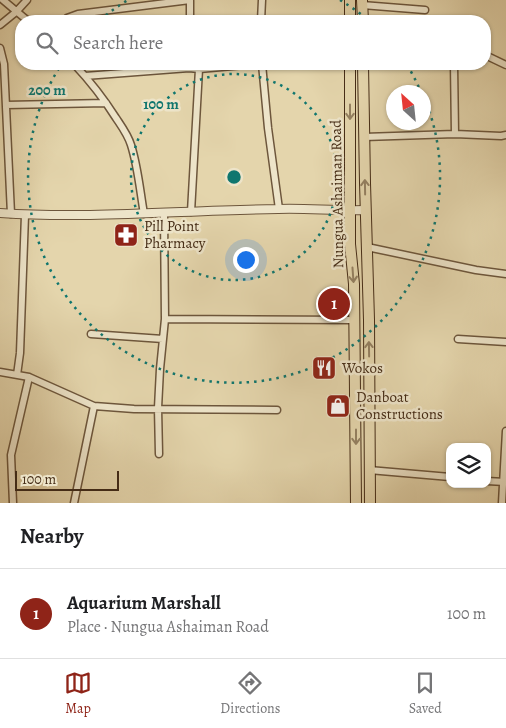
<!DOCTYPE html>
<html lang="en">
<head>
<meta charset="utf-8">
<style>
	body { margin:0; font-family:Alegreya,serif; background:#f6f6f6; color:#202124 }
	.controls { position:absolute; right:15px; bottom:15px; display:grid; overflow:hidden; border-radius:10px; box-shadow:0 1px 4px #0004 }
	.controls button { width:45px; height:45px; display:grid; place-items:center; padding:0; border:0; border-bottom:1px solid #e0e0e0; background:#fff; color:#202124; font:25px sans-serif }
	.compass { position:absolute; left:386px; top:85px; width:45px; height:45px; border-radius:50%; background:#fff; box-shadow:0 1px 4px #0004; rotate:333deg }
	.scale { position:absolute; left:15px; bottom:12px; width:104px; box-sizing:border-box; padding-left:5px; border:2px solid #452c16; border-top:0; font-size:14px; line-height:18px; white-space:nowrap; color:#452c16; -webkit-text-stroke:4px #ede4c9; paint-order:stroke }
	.you { position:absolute; left:245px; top:259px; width:18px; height:18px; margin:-12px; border:4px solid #fff; border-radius:50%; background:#1a73e8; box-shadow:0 0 0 8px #1a73e833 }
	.badge { display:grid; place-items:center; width:32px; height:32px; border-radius:50%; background:#8f2418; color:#fff; font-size:16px; font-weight:700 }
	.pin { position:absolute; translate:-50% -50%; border:2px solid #fff; box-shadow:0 1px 5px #0006 }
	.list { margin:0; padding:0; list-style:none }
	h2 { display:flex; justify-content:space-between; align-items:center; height:65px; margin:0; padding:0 20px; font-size:21px }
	h2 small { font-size:16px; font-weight:400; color:#757577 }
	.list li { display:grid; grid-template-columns:32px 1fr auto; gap:15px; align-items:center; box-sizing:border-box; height:90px; padding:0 20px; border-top:1px solid #e0e0e0 }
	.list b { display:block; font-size:19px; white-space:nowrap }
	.list p { margin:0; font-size:16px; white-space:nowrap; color:#757577 }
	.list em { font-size:16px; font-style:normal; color:#757577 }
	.icon { flex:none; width:28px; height:28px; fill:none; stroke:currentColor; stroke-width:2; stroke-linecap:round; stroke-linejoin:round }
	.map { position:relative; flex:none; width:506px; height:503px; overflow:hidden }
	.search { position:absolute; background:#fff; box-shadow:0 1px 4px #0004; left:15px; right:15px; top:15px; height:55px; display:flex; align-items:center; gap:12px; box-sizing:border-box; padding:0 18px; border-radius:20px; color:#757577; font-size:19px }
	.sheet { height:155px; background:#fff }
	nav { display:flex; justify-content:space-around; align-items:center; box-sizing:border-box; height:70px; border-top:1px solid #e0e0e0; background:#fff; font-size:14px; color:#757577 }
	nav a { display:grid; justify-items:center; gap:2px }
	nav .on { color:#8f2418 }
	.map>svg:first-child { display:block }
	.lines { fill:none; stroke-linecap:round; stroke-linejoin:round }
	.minor-casing { stroke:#6d563c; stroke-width:9 }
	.tertiary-casing { stroke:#6d563c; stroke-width:10 }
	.primary-casing { stroke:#452c16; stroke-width:12 }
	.minor { stroke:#ede4c9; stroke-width:6 }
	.tertiary { stroke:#ede4c9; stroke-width:8 }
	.primary { stroke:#e4d5ac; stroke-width:10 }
	.oneway { stroke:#948061 }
	.ring { fill:none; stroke:#0f766e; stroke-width:2.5; stroke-dasharray:2.5 5 }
	.labels { text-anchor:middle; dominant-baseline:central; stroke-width:5; stroke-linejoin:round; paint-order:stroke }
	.street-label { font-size:15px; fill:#452c16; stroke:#ede4c9 }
	.poi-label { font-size:15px; fill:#452c16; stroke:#ede4c9; text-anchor:start }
	.centre { fill:#0f766e; stroke:#ede4c9; stroke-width:2.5 }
	.ring-label { font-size:15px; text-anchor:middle; font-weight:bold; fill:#0f766e; stroke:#ede4c9; stroke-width:5; stroke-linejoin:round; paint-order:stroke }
</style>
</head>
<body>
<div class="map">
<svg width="506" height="503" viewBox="0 0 506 503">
	<rect width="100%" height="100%" fill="#e4d5ac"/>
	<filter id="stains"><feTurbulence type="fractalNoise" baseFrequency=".004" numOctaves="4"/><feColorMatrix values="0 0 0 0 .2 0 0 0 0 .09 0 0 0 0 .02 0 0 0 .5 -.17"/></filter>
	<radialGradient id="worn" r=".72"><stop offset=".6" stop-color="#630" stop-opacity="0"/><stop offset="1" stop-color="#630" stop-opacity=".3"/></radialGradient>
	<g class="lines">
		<defs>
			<path id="minor" d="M3,0L28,21
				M362,5L425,10
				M63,21L67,18L78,14L190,0
				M190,21V0
				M261,21L262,0
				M0,25L16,12L27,0
				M0,48L4,64L11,214
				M485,55L506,65
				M74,64C90,81 104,99 116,118C122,127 128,135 131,145C138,167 140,191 144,214
				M262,64L268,128L279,209
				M454,64L455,134
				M85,76L189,68L199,69L256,64
				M6,105L106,103
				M364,137L455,134L501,136L506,135
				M191,212L199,69
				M367,247L476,270L506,274
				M165,319L354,320
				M91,334L163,339
				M458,339L506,342
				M0,372L29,377L94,406L134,409L277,410
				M17,375L20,353L25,215
				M159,454L158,408L160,369L165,319L164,213
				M369,470L450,477
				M487,481L505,482
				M13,503L11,455L29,377
				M74,503L94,406
				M502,503L506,431"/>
			<path id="tertiary" d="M0,213C92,219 185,210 278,209C307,208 336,211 365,210"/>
			<path id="primary" d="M350,0V21
				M362,0L363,21
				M350,64V244L354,284L356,503
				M363,64L365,183L369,320L370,503"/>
		</defs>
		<use href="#minor" class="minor-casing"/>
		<use href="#tertiary" class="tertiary-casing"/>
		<use href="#primary" class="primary-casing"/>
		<use href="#minor" class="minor"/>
		<use href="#tertiary" class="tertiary"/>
		<use href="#primary" class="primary"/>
	</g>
	<defs><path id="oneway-shaft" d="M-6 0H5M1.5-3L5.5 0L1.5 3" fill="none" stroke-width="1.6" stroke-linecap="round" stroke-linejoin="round" transform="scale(1.25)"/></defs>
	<g class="oneway">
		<use href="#oneway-shaft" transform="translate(350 112) rotate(90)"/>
		<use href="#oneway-shaft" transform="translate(365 187) rotate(-91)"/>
		<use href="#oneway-shaft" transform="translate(353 275) rotate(86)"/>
		<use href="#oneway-shaft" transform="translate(369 349) rotate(-91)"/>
		<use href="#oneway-shaft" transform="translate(356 437) rotate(90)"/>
	</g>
	<g class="ring">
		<circle cx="234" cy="177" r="103"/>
		<path d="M100 20A206 206 0 0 1 128 0M340 0A206 206 0 0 1 368 20M407 65A206 206 0 0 1 421 92M424 97A206 206 0 1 1 61 65"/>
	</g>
	<defs>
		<symbol id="pharmacy-square" viewBox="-11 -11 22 22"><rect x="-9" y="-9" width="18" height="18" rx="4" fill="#8f2418" stroke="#ede4c9"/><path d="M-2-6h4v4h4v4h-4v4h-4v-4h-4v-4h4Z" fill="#fff"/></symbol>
		<symbol id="restaurant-square" viewBox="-11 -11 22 22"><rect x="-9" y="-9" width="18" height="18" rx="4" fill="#8f2418" stroke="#ede4c9"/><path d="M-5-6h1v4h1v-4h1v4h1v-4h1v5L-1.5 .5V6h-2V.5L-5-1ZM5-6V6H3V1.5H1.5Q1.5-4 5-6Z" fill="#fff"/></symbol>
		<symbol id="shop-square" viewBox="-11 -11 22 22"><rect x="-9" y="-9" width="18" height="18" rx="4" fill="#8f2418" stroke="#ede4c9"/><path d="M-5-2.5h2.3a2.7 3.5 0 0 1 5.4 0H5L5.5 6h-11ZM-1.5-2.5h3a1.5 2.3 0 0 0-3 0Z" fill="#fff"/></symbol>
	</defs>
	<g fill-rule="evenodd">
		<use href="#pharmacy-square" x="112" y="221" width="28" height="28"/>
		<use href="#restaurant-square" x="310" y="354" width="28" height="28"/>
		<use href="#shop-square" x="324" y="392" width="28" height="28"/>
	</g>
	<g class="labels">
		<g class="street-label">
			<text transform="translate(337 194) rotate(-91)">Nungua Ashaiman Road</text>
		</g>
		<g class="poi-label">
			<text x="144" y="226">Pill Point<tspan x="144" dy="17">Pharmacy</tspan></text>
			<text x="342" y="368">Wokos</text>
			<text x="356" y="397">Danboat<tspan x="356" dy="17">Constructions</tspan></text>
		</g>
	</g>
	<circle cx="234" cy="177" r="8" class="centre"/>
	<g class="ring-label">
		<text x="47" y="95">200 m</text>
		<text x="161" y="109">100 m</text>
	</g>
	<rect width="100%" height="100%" filter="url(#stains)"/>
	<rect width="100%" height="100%" fill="url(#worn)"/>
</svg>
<div class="controls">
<button><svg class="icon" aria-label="layers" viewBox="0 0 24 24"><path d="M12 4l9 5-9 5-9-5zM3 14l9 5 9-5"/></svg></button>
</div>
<svg class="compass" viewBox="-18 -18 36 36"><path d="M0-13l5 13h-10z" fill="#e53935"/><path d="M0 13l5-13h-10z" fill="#757577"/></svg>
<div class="scale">100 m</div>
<div class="you"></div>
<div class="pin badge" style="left:334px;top:304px">1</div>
<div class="search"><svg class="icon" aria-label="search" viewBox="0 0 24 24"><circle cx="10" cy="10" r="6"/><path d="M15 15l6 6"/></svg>Search here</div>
</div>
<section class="sheet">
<h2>Nearby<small></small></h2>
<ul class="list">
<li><span class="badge">1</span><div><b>Aquarium Marshall</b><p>Place · Nungua Ashaiman Road</p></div><em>100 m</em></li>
</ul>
</section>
<nav>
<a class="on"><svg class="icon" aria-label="map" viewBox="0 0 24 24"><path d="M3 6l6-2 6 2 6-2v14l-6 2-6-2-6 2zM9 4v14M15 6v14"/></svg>Map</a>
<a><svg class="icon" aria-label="directions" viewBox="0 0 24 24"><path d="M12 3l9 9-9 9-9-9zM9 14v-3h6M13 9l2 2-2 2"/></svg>Directions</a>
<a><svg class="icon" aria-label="saved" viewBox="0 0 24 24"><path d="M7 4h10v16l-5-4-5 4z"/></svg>Saved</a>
</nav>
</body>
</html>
